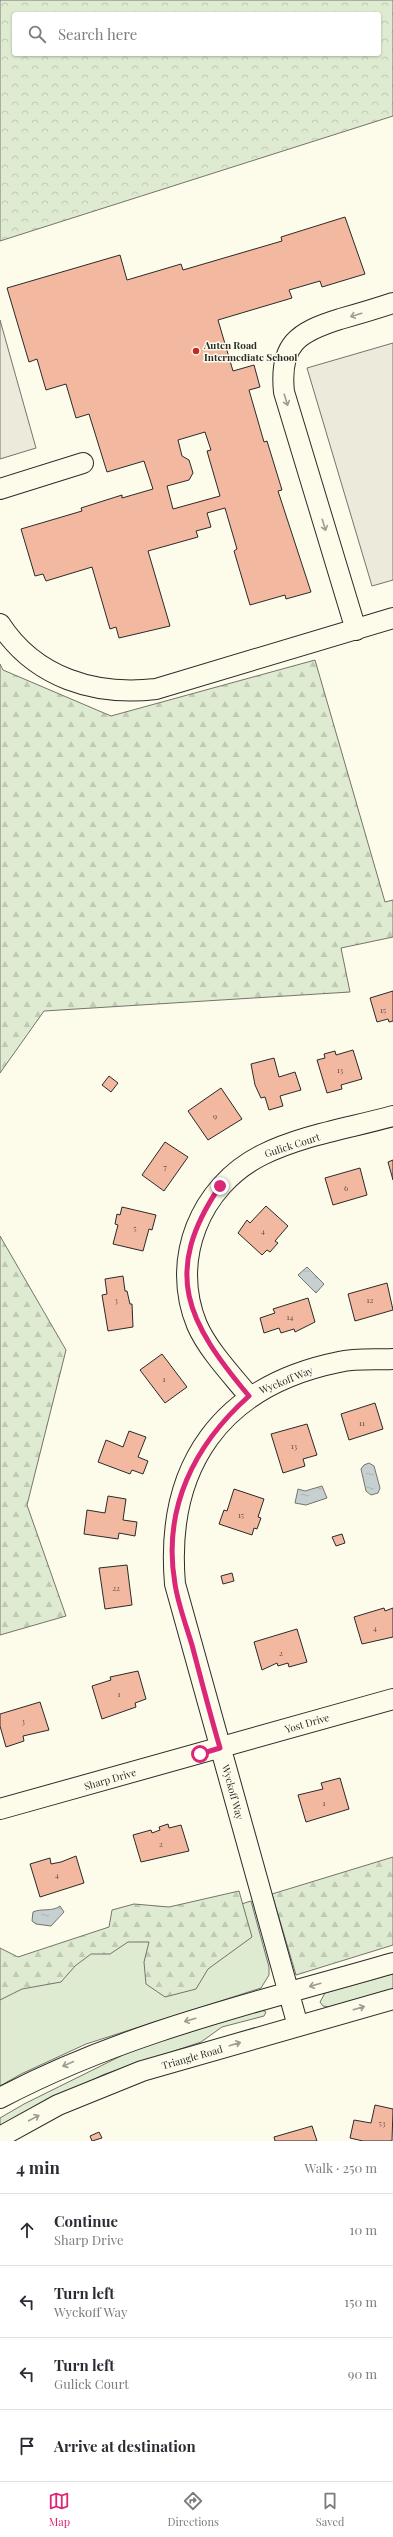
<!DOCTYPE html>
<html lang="en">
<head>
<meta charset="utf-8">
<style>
	body { margin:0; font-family:"Playfair Display",serif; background:#f2f2f3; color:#2b2b33 }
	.stop { position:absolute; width:12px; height:12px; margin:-9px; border:3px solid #db2777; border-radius:50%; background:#fff }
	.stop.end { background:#db2777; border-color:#fff; box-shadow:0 1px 4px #0008 }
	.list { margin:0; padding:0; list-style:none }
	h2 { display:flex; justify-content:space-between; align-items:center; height:52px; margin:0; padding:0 16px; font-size:17px }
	h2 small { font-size:13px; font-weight:400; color:#7c7c81 }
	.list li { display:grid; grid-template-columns:26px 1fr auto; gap:12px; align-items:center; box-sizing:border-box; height:72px; padding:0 16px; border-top:1px solid #e1e1e2 }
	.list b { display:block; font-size:15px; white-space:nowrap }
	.list p { margin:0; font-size:13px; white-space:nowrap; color:#7c7c81 }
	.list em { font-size:13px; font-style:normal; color:#7c7c81 }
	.icon { flex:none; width:22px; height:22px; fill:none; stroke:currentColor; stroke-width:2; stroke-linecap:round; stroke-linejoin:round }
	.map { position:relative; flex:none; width:393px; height:2141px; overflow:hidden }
	.search { position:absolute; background:#fff; box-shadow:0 1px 3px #0004; left:12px; right:12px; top:12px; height:44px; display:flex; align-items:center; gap:10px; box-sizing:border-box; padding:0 14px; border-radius:4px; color:#7c7c81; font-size:15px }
	.sheet { height:340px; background:#fff }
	nav { display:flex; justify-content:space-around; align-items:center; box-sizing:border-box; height:56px; border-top:1px solid #e1e1e2; background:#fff; font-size:11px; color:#7c7c81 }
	nav a { display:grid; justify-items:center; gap:2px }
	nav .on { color:#db2777 }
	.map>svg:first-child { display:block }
	.grass { fill:#deebd1; stroke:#74746e }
	.forest { fill:url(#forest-firs); stroke:#74746e }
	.park { fill:url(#park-crowns); stroke:#74746e; fill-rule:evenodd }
	.parking { fill:#eceadb; stroke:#74746e }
	.water { fill:url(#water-ripples); stroke:#74746e }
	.building { fill:#f2b8a0; stroke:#2b2b2b; fill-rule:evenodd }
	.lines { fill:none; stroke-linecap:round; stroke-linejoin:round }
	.minor-casing { stroke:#2b2b2b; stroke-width:22 }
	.minor { stroke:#fdfbea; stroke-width:20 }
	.oneway { stroke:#9e9d94 }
	.route { stroke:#db2777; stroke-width:5 }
	.poi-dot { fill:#c62828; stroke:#fdfbea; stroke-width:1.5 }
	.labels { text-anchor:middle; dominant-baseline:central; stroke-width:3; stroke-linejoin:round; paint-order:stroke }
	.number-label { font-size:8px; fill:#5d4e48 }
	.poi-label { font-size:10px; font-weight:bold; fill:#2b2b2b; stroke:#fdfbea; text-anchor:start }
	.street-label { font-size:10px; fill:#2b2b2b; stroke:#fdfbea }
</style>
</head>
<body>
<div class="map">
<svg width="393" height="2141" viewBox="0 0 393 2141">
	<defs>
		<pattern id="forest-firs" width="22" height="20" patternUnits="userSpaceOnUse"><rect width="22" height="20" fill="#deebd1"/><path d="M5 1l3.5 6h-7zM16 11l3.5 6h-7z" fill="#bfcab4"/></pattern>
		<pattern id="park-crowns" width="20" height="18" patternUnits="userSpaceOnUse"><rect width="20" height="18" fill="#deebd1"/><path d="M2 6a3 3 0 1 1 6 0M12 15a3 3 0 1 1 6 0" fill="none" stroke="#bfcab4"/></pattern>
		<pattern id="water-ripples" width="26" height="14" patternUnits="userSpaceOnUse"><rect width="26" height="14" fill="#c7d0d0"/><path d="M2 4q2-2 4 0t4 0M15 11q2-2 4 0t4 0" fill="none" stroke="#abb3b3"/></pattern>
	</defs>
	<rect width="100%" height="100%" fill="#fdfbea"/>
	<path class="grass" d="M251,1901L269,1967V1975L261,1988L86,2044L21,2074L0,2086V1999L90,1952Z
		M393,1974V1989L329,2007L323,2006L320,2002L325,1993Z
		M262,2010L266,2012L264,2016L222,2027L201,2042L105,2074L32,2108L0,2127V2118L24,2104L137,2048Z"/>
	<path class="forest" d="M315,660L385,902L393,900V937L341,948L350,992L44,1011L0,1073V664L3,670L111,716Z
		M0,1236L66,1350L27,1505L66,1616L0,1635Z
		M393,1857V1945L296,1975L272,1894Z
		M239,1891L252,1937L208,1969L196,1989L165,1997L146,1984L144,1962L149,1942H128L110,1954H91L75,1966L61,1982L22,1989L0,2000V1948L18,1957L109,1927L112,1910L134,1904L169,1907Z"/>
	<path class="park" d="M0,0H393V116L0,241ZM14,14H379V54H14Z"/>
	<path class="parking" d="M0,320L36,448L0,459Z
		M393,343V580L372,586L307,368Z"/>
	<path class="water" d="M307,1267L324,1284L316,1293L298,1275Z
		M369,1463L374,1466L380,1488L378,1493L371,1495L366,1491L361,1469L364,1465Z
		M322,1486L327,1498L306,1505L295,1503L298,1489L305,1491Z
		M60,1906L64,1912L51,1926L36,1924L32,1921L33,1912C41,1908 53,1912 60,1906Z"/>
	<path class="building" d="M345,217L365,274L322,287L320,281L289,290L292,298L218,320L233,371L254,365L260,387L249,390L264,442L267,441L282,490L278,491L311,592L286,599L285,595L250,605L234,551L237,549L225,508L207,513L211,527L196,531L198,537L148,551L170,626L119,638L116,627L110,629L92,567L46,581L43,574L35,576L21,529L82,511L81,508L122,495V498L153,489L144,461L107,472L89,414L76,418L66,384L46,390L37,359L29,362L7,288L120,255L127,280L181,264L183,270L282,241L281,237ZM205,432L211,450L207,451L220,496L173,509L167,486L189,480L193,473L189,460L182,456L178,440Z
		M393,991V1021L389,1022L388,1019L377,1022L370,998Z
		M353,1050L362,1079L341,1085L342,1089L327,1093L317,1060L325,1058L324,1054L335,1051L336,1055Z
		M274,1058L279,1077L295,1072L301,1090L280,1096L283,1106L269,1110L265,1097L261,1098L255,1085L251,1064Z
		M109,1076L118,1083L111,1092L102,1085Z
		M221,1088L242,1119L208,1140L188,1111Z
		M165,1142L188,1157L164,1191L142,1175Z
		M393,1160V1180L388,1162Z
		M360,1168L367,1195L333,1205L325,1178Z
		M266,1206L288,1226L275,1241L278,1243L270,1252L267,1250L262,1255L238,1233L247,1220L250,1223Z
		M122,1207L156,1215L152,1230L149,1229L143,1251L113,1244L118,1225L115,1224L117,1214L120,1215Z
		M123,1276L125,1291H127L130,1304H132L133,1327L108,1331L102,1295L107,1294L105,1279Z
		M387,1283L393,1310L355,1321L348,1294Z
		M308,1298L315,1322L295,1332L294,1329L281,1333L279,1328L264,1333L260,1318L275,1313L273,1309Z
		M162,1354L187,1387L165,1403L140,1370Z
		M375,1403L383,1429L349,1440L341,1414Z
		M307,1424L317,1455L303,1459L305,1466L283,1473L271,1434Z
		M129,1431L146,1437L138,1457L148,1461L143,1474L132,1470L130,1474L98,1462L106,1440L123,1447Z
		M234,1489L264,1499L258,1517L261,1518L257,1529L254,1528L252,1535L219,1524L224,1510L227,1511Z
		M108,1496L126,1499L123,1520L137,1522L135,1536L119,1533L118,1539L84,1534L87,1510L105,1513Z
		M342,1534L345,1543L336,1546L332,1537Z
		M127,1565L132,1605L105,1609L99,1568Z
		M232,1573L234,1581L223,1584L221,1576Z
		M384,1608L385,1611L393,1608V1637L362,1644L354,1617Z
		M297,1629L307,1662L289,1667L288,1663L278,1666L277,1663L262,1670L254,1642Z
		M138,1671L146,1699L135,1703L136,1707L102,1719L92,1686L111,1680L110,1677Z
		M40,1702L49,1730L23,1736L24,1741L6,1747L0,1726V1714Z
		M340,1778L349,1809L306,1822L298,1795L323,1789L321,1783Z
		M168,1824L169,1828L181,1825L189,1851L141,1862L133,1835L151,1830L152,1833L160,1830L159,1827Z
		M76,1856L84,1883L40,1897L30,1864L50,1858L51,1864L61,1862Z
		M375,2105L393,2109L392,2141H363L350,2138L354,2120L371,2123Z
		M312,2126L317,2141H275L274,2137Z
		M99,2132L102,2138L92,2141L90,2136Z"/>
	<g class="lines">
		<defs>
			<path id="minor" d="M0,489L83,463
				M0,624C35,678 95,696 156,689L393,618
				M356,630L284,392C279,344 298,332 340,319C358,314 375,309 393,303
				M249,1396C231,1374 208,1350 197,1325C170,1260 200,1186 262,1155C302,1135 350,1128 393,1116
				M0,1809L393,1699
				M298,2026L175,1584C165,1466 221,1386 339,1362C356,1358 376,1360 393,1359
				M0,2098C125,2032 258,2002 393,1963
				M0,2137L58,2105L142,2071L393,1999"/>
		</defs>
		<use href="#minor" class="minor-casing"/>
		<use href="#minor" class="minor"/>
	</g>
	<defs><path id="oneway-shaft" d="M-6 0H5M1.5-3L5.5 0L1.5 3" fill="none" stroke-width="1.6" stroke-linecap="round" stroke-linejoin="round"/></defs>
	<g class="oneway">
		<use href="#oneway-shaft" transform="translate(356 315) rotate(163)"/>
		<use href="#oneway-shaft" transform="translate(286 400) rotate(73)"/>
		<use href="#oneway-shaft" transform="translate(324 525) rotate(73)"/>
		<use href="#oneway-shaft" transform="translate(315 1985) rotate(164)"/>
		<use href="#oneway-shaft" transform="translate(359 2008) rotate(-16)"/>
		<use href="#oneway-shaft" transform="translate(190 2020) rotate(164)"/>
		<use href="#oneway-shaft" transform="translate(235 2044) rotate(-16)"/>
		<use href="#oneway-shaft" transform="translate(68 2064) rotate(156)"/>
		<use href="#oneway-shaft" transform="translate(34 2118) rotate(-28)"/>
	</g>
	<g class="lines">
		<path class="route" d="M200,1754L220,1748C210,1714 201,1679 192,1645C186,1625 178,1604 175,1584C162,1509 194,1445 249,1396C187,1322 161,1273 220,1186"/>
	</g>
	<circle class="poi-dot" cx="196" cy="351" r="4"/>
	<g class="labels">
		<g class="number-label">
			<text x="383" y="1009">15</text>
			<text x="340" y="1069">13</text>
			<text x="215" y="1115">9</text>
			<text x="165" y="1166">7</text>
			<text x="346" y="1187">6</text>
			<text x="135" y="1227">5</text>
			<text x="263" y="1230">4</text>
			<text x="116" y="1299">3</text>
			<text x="370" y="1299">12</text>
			<text x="290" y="1316">14</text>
			<text x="164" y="1378">1</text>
			<text x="362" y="1422">11</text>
			<text x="294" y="1445">13</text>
			<text x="241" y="1514">15</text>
			<text x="116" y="1587">22</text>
			<text x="375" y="1627">4</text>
			<text x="281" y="1652">2</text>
			<text x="119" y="1693">1</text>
			<text x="23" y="1720">3</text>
			<text x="324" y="1802">1</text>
			<text x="161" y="1843">2</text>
			<text x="57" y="1874">4</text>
			<text x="382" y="2122">53</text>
		</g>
		<g class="poi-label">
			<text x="204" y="345">Auten Road<tspan x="204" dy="12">Intermediate School</tspan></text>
		</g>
		<g class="street-label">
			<text transform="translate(292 1145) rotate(-18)">Gulick Court</text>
			<text transform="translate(286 1380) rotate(-22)">Wyckoff Way</text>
			<text transform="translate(307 1723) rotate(-16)">Yost Drive</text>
			<text transform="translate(110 1779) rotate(-16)">Sharp Drive</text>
			<text transform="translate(233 1792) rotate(75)">Wyckoff Way</text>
			<text transform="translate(192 2057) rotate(-16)">Triangle Road</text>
		</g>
	</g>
</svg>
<div class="stop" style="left:200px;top:1754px"></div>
<div class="stop end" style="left:220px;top:1186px"></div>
<div class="search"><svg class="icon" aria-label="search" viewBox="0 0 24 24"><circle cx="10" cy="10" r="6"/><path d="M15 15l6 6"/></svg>Search here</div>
</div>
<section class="sheet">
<h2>4 min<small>Walk · 250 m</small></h2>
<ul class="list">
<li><svg class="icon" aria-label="ahead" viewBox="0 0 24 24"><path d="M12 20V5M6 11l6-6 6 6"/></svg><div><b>Continue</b><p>Sharp Drive</p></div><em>10 m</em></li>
<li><svg class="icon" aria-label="left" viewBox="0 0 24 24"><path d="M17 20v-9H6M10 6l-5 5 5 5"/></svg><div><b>Turn left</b><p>Wyckoff Way</p></div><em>150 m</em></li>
<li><svg class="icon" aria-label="left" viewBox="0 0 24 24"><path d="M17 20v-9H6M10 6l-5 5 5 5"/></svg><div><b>Turn left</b><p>Gulick Court</p></div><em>90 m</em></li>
<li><svg class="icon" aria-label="arrive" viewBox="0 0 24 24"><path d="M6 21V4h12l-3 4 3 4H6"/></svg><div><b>Arrive at destination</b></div></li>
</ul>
</section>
<nav>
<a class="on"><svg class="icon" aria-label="map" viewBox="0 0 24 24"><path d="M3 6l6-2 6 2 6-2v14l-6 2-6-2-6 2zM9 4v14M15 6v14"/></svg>Map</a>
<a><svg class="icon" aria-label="directions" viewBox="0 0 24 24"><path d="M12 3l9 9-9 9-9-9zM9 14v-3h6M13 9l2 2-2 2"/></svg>Directions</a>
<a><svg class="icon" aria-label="saved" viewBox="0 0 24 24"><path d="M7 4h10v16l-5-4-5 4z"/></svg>Saved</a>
</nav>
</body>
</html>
